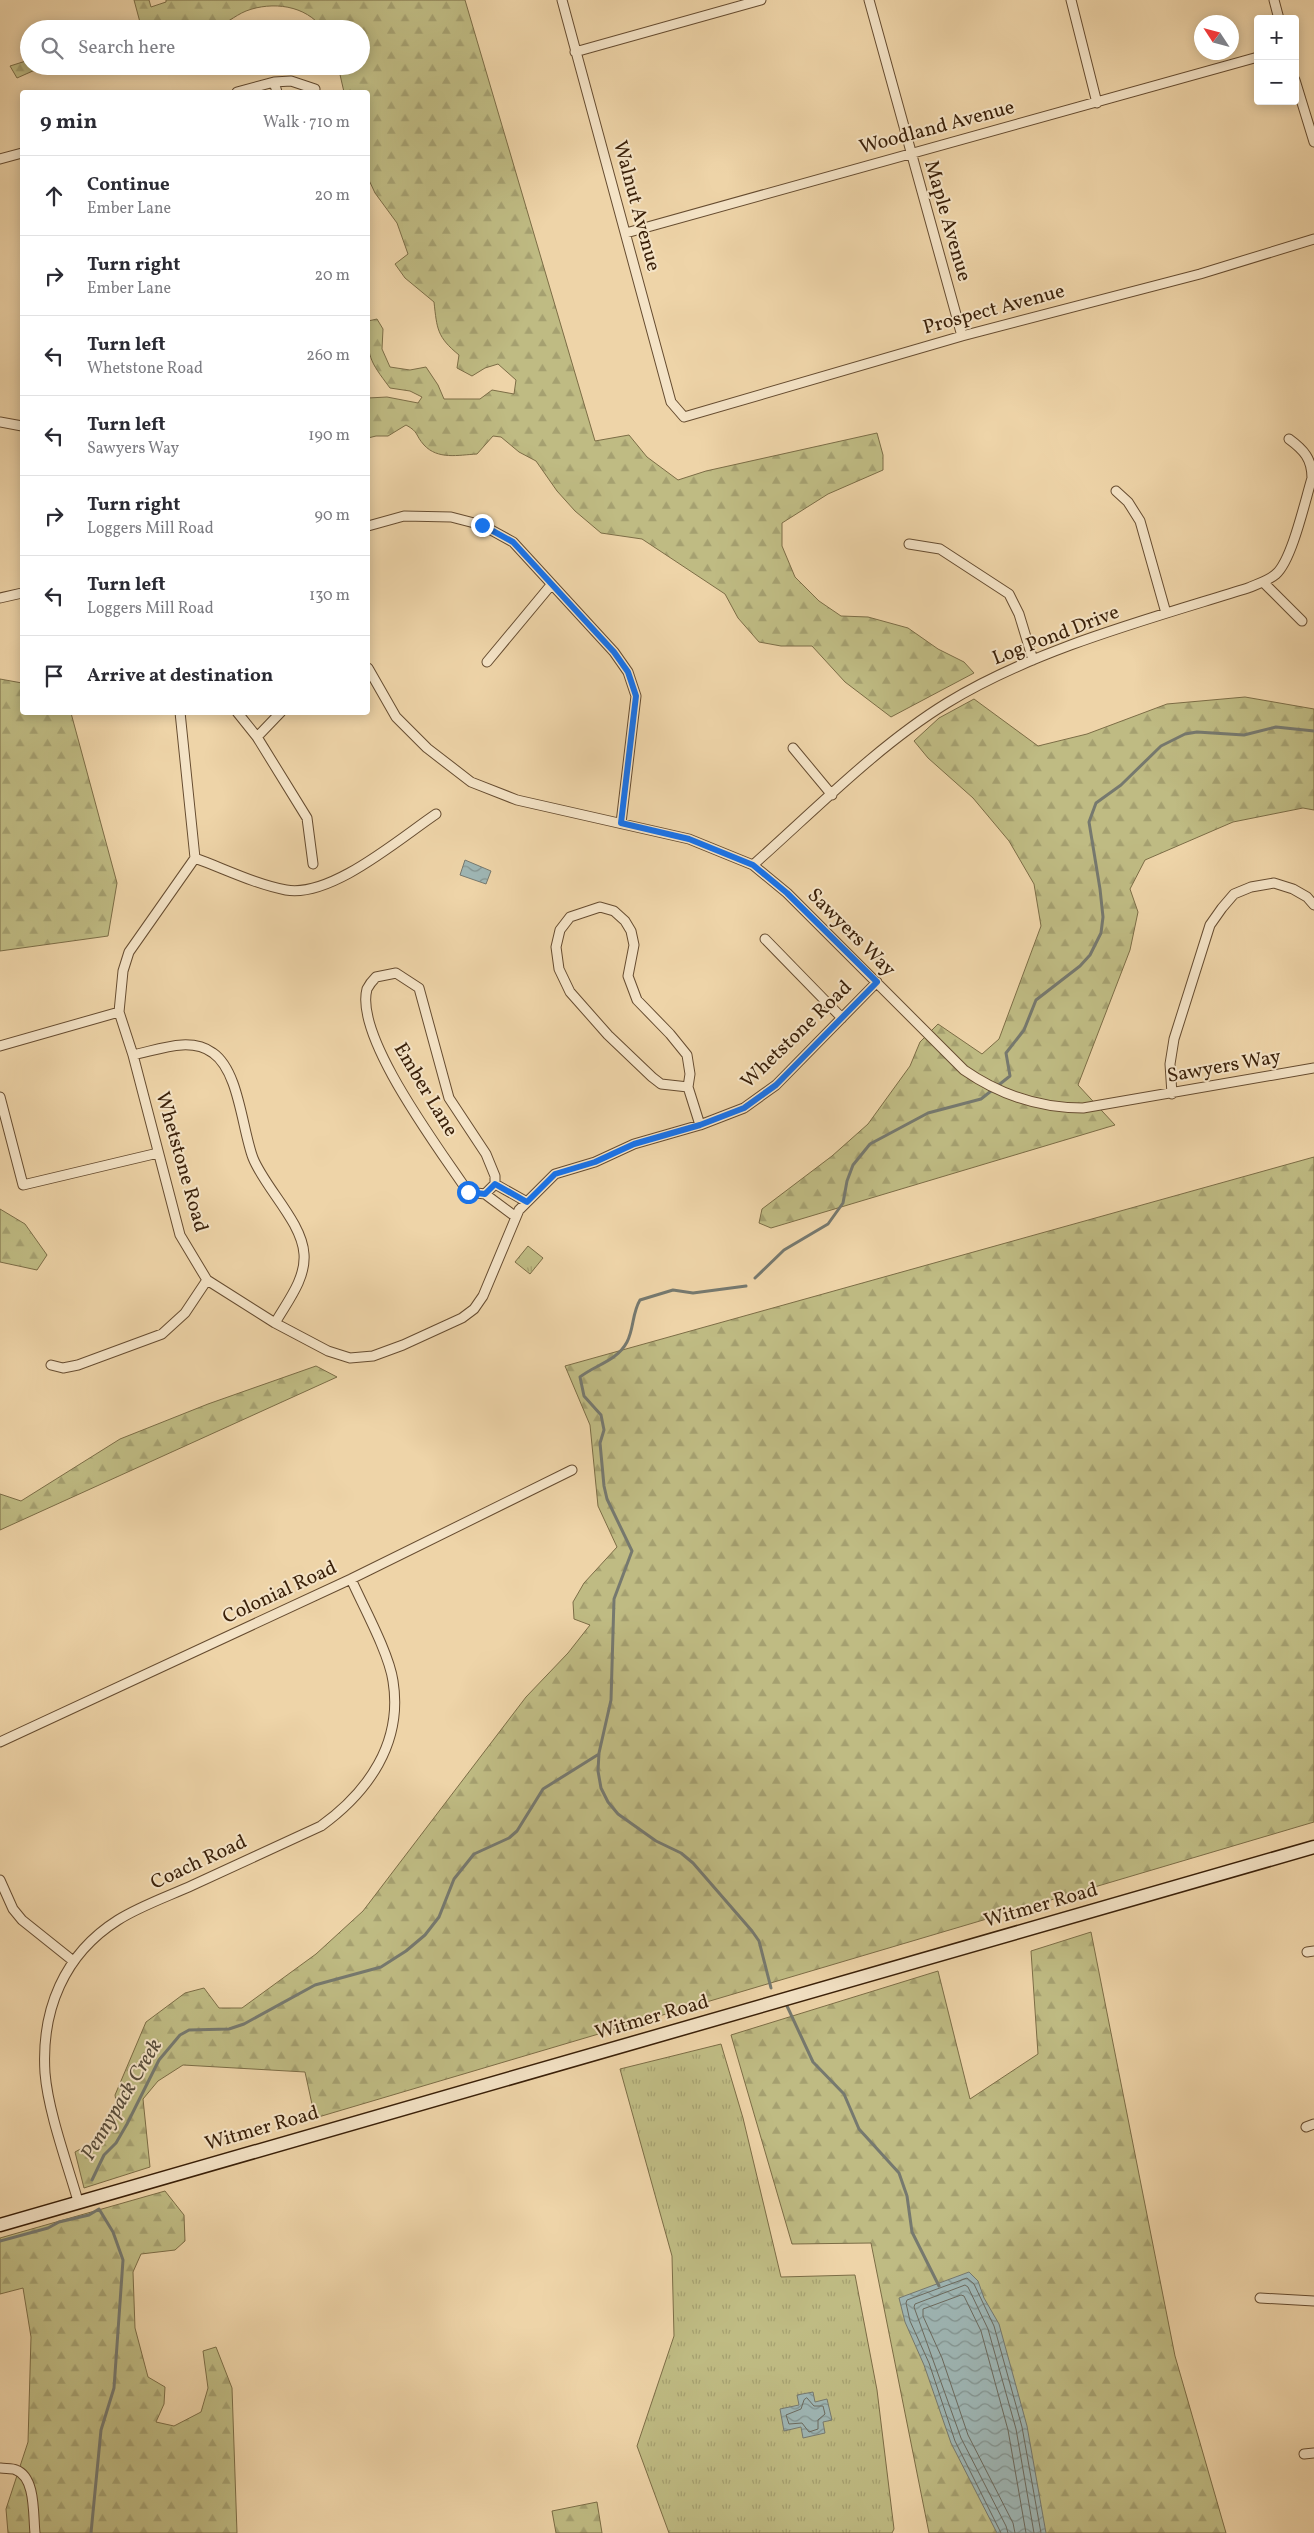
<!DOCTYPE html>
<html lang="en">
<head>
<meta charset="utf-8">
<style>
	body { margin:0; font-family:Vollkorn,serif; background:#f7f7f7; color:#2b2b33 }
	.controls { position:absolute; right:15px; top:15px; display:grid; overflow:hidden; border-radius:5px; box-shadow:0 2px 12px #0003 }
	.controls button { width:45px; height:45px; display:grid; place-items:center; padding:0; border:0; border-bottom:1px solid #e1e1e2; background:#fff; color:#2b2b33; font:25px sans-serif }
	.compass { position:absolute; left:1194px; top:15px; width:45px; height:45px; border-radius:50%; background:#fff; box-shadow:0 2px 12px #0003; rotate:306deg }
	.stop { position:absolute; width:15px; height:15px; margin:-11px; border:4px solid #1a73e8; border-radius:50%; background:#fff }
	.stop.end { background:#1a73e8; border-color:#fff; box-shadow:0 1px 5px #0008 }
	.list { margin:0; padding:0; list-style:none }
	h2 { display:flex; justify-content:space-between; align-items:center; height:65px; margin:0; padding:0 20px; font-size:21px }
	h2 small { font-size:16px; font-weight:400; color:#7c7c81 }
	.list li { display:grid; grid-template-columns:32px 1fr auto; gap:15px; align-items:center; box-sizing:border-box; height:80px; padding:0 20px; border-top:1px solid #e1e1e2 }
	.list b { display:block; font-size:19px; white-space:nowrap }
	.list p { margin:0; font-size:16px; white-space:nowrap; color:#7c7c81 }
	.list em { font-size:16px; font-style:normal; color:#7c7c81 }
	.icon { flex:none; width:28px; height:28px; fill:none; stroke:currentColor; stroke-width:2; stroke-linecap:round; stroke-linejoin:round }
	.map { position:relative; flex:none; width:1314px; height:2533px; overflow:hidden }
	.search { position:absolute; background:#fff; box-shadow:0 2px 12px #0003; left:20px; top:20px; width:350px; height:55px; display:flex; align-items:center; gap:12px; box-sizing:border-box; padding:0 18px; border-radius:28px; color:#7c7c81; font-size:19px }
	.panel { position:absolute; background:#fff; box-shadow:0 2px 12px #0003; left:20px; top:90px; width:350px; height:625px; border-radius:5px }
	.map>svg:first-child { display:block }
	.grass { fill:url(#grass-tufts); stroke:#7c6d46 }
	.forest { fill:url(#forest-firs); stroke:#7c6d46 }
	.water { fill:url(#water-waves); stroke:#76796f }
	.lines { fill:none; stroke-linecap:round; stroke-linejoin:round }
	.shore { stroke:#6c6a5e; stroke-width:1 }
	.stream { stroke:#76796f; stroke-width:3 }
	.street-casing { stroke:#664c30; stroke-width:11 }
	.secondary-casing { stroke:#391f08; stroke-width:15 }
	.street { stroke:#f4e3c6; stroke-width:9 }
	.secondary { stroke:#f4e3c6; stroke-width:12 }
	.route { stroke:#1a73e8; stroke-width:6 }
	.labels { text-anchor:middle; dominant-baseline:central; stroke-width:4; stroke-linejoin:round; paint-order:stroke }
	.street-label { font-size:20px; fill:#391f08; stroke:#f4e3c6 }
	.water-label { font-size:21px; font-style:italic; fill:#574c3b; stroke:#f4e3c6 }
</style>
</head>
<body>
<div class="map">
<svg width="1314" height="2533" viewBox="0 0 1314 2533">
	<defs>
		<pattern id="grass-tufts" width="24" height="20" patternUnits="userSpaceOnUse" patternTransform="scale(1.25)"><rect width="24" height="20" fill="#bfbb83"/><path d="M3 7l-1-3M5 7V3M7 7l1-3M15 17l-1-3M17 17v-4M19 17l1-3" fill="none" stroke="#a5a070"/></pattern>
		<pattern id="forest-firs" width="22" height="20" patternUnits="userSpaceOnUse" patternTransform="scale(1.25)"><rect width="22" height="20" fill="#bfbb83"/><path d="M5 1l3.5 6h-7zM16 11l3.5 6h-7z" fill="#a5a070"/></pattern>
		<pattern id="water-waves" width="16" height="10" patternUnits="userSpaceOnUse" patternTransform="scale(1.25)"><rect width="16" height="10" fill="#9eb5b3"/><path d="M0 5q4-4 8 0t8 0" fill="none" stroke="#829390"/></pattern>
	</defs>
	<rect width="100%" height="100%" fill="#eed4a8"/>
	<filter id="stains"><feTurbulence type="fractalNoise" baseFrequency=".004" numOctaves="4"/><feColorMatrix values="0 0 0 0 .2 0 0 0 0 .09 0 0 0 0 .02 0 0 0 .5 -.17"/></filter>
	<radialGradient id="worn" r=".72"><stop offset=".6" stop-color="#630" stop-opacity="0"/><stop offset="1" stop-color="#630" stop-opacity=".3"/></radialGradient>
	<path class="grass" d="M528,1246L543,1258L530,1274L515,1262Z
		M721,2044L743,2118L781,2277L855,2275L877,2390L894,2529L892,2533H669L637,2446L674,2336L672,2256L620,2069Z"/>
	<path class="forest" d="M134,0H149L151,7L166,2V0H465L595,441L629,435L647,457L678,480L706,471L877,433L883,455V470L828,494L782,523V546L795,577L819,601L841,616L868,617L908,628L938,649L964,662L974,673L891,717L845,682L812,646H781L759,642L738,618L725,594L642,539L601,533L575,511L557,491L536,461L519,452L501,437L493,436L477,454C458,455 438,460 424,445C415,435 419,432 406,425L388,436H376L368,438V398L387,397L418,403L422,397L410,391L390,388C369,360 367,357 368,321L377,319L383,329L382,349L390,367L410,370L426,367L438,385L444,399H480L492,390L514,394L516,380L498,364L485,368L472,376L457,368L459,355C437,337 437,329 434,302L405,278L395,264L408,254L397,223L375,193L368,178V92H344L338,66H361V29H323C306,5 272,1 246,11C234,16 225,25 212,29H133L141,26Z
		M29,60V66H44L17,78L10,66Z
		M0,679L22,683V712L71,713L117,883L108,936L0,951Z
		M1245,697L1314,709V810L1303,808L1233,822L1145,860L1130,889L1138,912L1130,950L1078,1085L1115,1125L771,1228L759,1223L762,1209L832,1156L868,1124L910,1066L920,1042L938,1024L982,1054L999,1039L1041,926L1034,884L1009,841L973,798L928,758L914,741L939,718L974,699L1038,746L1087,734L1167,704Z
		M1314,1157V1822L315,2118L305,2072L183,2065L158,2081L143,2099L150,2167L84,2188L75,2152L95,2141L118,2114L115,2095L146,2022L185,1993L204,1988L219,2008H242L316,1954L363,1911L526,1697L568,1653L590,1625L574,1619L573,1602L584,1583L617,1547L598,1506L590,1425L565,1366Z
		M0,1209L25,1224L47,1255L37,1270L0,1262Z
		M316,1366L337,1377L0,1530V1494L21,1501L120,1439L208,1404Z
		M1091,1932L1175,2356L1226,2533H929L871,2243L792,2244L731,2035L938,1971L970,2099L1038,2054L1031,1951Z
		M165,2191L184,2215L185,2241L175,2250L141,2254L133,2272L135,2328L148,2377L165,2387L164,2404L156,2422L174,2426L201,2412L208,2388L203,2351L216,2347L232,2388L237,2533H8L6,2509L28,2442L31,2337L23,2288L0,2294V2238Z
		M597,2502L602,2533H556L552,2511Z"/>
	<path class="water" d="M465,860L491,871L486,884L460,875Z
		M969,2272L978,2281L984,2298L999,2324L1027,2426L1046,2533H997L951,2443L924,2365L905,2322L899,2298Z
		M813,2392L815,2402L827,2399L832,2420L823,2422L825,2433L803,2438L801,2427L784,2431L780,2409L799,2405L797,2395Z"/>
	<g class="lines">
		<path class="shore" d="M807,2398L814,2406H823L825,2414L818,2420V2429L809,2432L802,2423L789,2424L786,2415L801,2409L804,2400Z
			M1001,2533L955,2441L929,2363L910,2321L906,2303L907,2300L967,2278L974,2284L994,2326L1022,2427L1041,2533
			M1008,2533L1006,2526L961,2438L914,2307L915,2304L965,2285L968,2287L988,2329L1016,2429L1034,2533
			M1015,2533L1013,2523L968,2435L942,2358L923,2316V2309L961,2295L964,2296L981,2331L1008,2430L1026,2533"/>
		<path class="stream" d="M755,1278L784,1250L828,1224L843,1203L847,1181L853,1165L870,1144L928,1113L981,1099L1010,1076L1006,1053L1024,1030L1036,1000L1080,966L1090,955L1101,933L1103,917L1100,889L1089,822L1096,803L1121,785L1161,746L1185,734L1197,732L1244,735L1276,727L1314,731
			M746,1286L693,1293L673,1290L640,1300C632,1313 634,1329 627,1342C617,1361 595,1365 580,1377L584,1396L601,1415L604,1430L600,1443L604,1486L607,1499L632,1551L614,1599L611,1700L599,1753L598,1771L601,1788L608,1802L618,1814L656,1841L681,1853L693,1863L752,1931L759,1941L771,1988
			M787,2006L813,2062L844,2094L859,2129L899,2173L907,2196L912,2232L939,2286
			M92,2180L104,2155L116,2143L127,2124L159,2060L180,2035L189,2030L229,2029L244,2024L315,1985L381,1967L406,1951L425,1935L439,1917L454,1879L474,1854L509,1838L517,1831L543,1789L599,1754
			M0,2241L48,2228L59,2222L89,2215L99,2209L113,2232L123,2260L114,2388L101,2430L91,2533"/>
		<defs>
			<path id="street" d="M562,0L671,402L684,417L962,336L1200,274L1314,239
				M869,0L962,336
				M1071,0L1097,103
				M1274,0L1279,19
				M575,52L761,0
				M1295,80L1314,142
				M274,82L277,92
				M237,92L274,82L291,81L315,89
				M0,159L22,153
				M626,233L1258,57
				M0,422L22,426
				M1116,491L1128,502L1140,521L1166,613
				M368,526L404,516L451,517L482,525L513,542L614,652L628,672L636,696L621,823
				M909,544L940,549L1009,594L1019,614L1033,660
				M1263,582L1302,621
				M0,598L22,593
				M487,662L551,585
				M368,668L396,717L427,748L471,782L517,800L689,839L753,865L787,893L964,1070C1000,1095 1040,1108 1083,1108L1314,1068
				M180,712L195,858L129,952L123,971L119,1012L133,1055L180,1235L207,1280L275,1323L328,1351L350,1358L373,1356L403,1345L462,1318L474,1309L483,1296L519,1210L555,1174L595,1162L634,1144L700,1125L744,1108L776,1085L877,982
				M237,712L257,737L307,818L313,864
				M257,737L281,712
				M793,748L832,795
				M195,858C225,869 255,884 286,890C331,898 399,839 436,814
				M753,865C814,811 877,746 947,703C1035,649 1149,619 1248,588C1257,584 1268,581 1276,574C1292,560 1305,501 1312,478C1312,459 1304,450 1289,439
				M765,939L842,1018
				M396,973L419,988L449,1098L486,1154L495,1176V1184L485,1194L468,1192C441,1151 354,1037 367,989C369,985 373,980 376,977Z
				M0,1046L119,1012
				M133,1055C158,1050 190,1036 213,1053C239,1071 242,1129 253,1158C265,1188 302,1222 304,1254C306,1279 287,1302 275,1323
				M688,1087L661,1084L652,1077L608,1035L570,992L559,969L556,947L560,930L570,917L600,907L614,911L625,921L631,931L634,945L628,976L637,1000L670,1034L687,1055L690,1074L688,1087L700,1125
				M1172,1094L1170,1064L1174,1039L1210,925L1222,908L1234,894L1251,887L1274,883L1293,889L1307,897L1314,905
				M0,1097L23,1185L158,1153
				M495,1184L527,1202
				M485,1194L516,1217
				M51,1365L63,1368L78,1365L162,1334L185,1313L207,1280
				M0,1742L351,1579L572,1470
				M0,1880L13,1909L22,1920L72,1960
				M1307,1952L1314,1951
				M1306,2127L1314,2124
				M78,2201C67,2163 48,2111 45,2073C41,2010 64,1954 118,1920C140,1906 169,1896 193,1885C236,1865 278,1846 321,1826C368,1792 403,1743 393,1681C389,1653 363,1606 351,1579
				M1260,2298L1314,2301
				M1304,2454L1314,2453
				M0,2468C5,2469 12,2468 16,2470C36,2477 33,2516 35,2533"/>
			<path id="secondary" d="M0,2225L1314,1847"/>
		</defs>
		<use href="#street" class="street-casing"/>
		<use href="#secondary" class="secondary-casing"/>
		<use href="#street" class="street"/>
		<use href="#secondary" class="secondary"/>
	</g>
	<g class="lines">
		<path class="route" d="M468,1192L485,1194L495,1184L527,1202L555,1174L595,1162L634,1144L700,1125L744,1108L776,1085L877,982L787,893L753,865L689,839L621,823L636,696L628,672L614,652L513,542L482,525"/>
	</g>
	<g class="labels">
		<g class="street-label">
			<text transform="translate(937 128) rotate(-15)">Woodland Avenue</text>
			<text transform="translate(636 206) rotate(75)">Walnut Avenue</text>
			<text transform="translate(947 221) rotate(74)">Maple Avenue</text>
			<text transform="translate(994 310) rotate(-15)">Prospect Avenue</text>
			<text transform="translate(1056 636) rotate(-21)">Log Pond Drive</text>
			<text transform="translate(851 933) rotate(45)">Sawyers Way</text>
			<text transform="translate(797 1035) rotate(-44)">Whetstone Road</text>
			<text transform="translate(1224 1067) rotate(-10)">Sawyers Way</text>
			<text transform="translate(425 1090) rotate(59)">Ember Lane</text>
			<text transform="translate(181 1162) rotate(74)">Whetstone Road</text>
			<text transform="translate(280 1593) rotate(-25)">Colonial Road</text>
			<text transform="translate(199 1863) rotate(-25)">Coach Road</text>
			<text transform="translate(1041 1906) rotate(-16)">Witmer Road</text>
			<text transform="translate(652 2018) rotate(-16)">Witmer Road</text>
			<text transform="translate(262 2129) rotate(-16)">Witmer Road</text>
		</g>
		<g class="water-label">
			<text transform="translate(122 2100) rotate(-59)">Pennypack Creek</text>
		</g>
	</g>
	<rect width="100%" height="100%" filter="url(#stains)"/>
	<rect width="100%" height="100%" fill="url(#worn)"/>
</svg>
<div class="controls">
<button>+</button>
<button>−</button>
</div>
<svg class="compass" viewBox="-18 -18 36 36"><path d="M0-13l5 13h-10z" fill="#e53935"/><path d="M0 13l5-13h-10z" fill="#7c7c81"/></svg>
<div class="stop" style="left:468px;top:1192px"></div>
<div class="stop end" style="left:482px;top:525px"></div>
<div class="search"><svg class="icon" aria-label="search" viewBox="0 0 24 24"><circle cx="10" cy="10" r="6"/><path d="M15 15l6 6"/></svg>Search here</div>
<section class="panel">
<h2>9 min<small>Walk · 710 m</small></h2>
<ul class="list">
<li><svg class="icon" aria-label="ahead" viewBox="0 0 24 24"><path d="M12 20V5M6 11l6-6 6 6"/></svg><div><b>Continue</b><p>Ember Lane</p></div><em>20 m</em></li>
<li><svg class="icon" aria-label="right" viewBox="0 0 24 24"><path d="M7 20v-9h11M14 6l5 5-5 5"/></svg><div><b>Turn right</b><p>Ember Lane</p></div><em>20 m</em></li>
<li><svg class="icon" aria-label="left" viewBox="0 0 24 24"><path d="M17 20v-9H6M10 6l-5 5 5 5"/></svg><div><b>Turn left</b><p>Whetstone Road</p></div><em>260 m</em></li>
<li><svg class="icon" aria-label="left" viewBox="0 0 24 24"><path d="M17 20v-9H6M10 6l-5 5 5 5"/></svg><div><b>Turn left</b><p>Sawyers Way</p></div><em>190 m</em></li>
<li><svg class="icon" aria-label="right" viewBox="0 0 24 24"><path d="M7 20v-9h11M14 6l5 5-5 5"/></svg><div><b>Turn right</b><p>Loggers Mill Road</p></div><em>90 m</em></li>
<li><svg class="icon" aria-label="left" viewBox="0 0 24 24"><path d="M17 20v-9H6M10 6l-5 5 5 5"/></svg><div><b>Turn left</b><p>Loggers Mill Road</p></div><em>130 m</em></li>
<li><svg class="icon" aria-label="arrive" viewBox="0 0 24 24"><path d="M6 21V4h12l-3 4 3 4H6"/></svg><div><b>Arrive at destination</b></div></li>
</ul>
</section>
</div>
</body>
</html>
